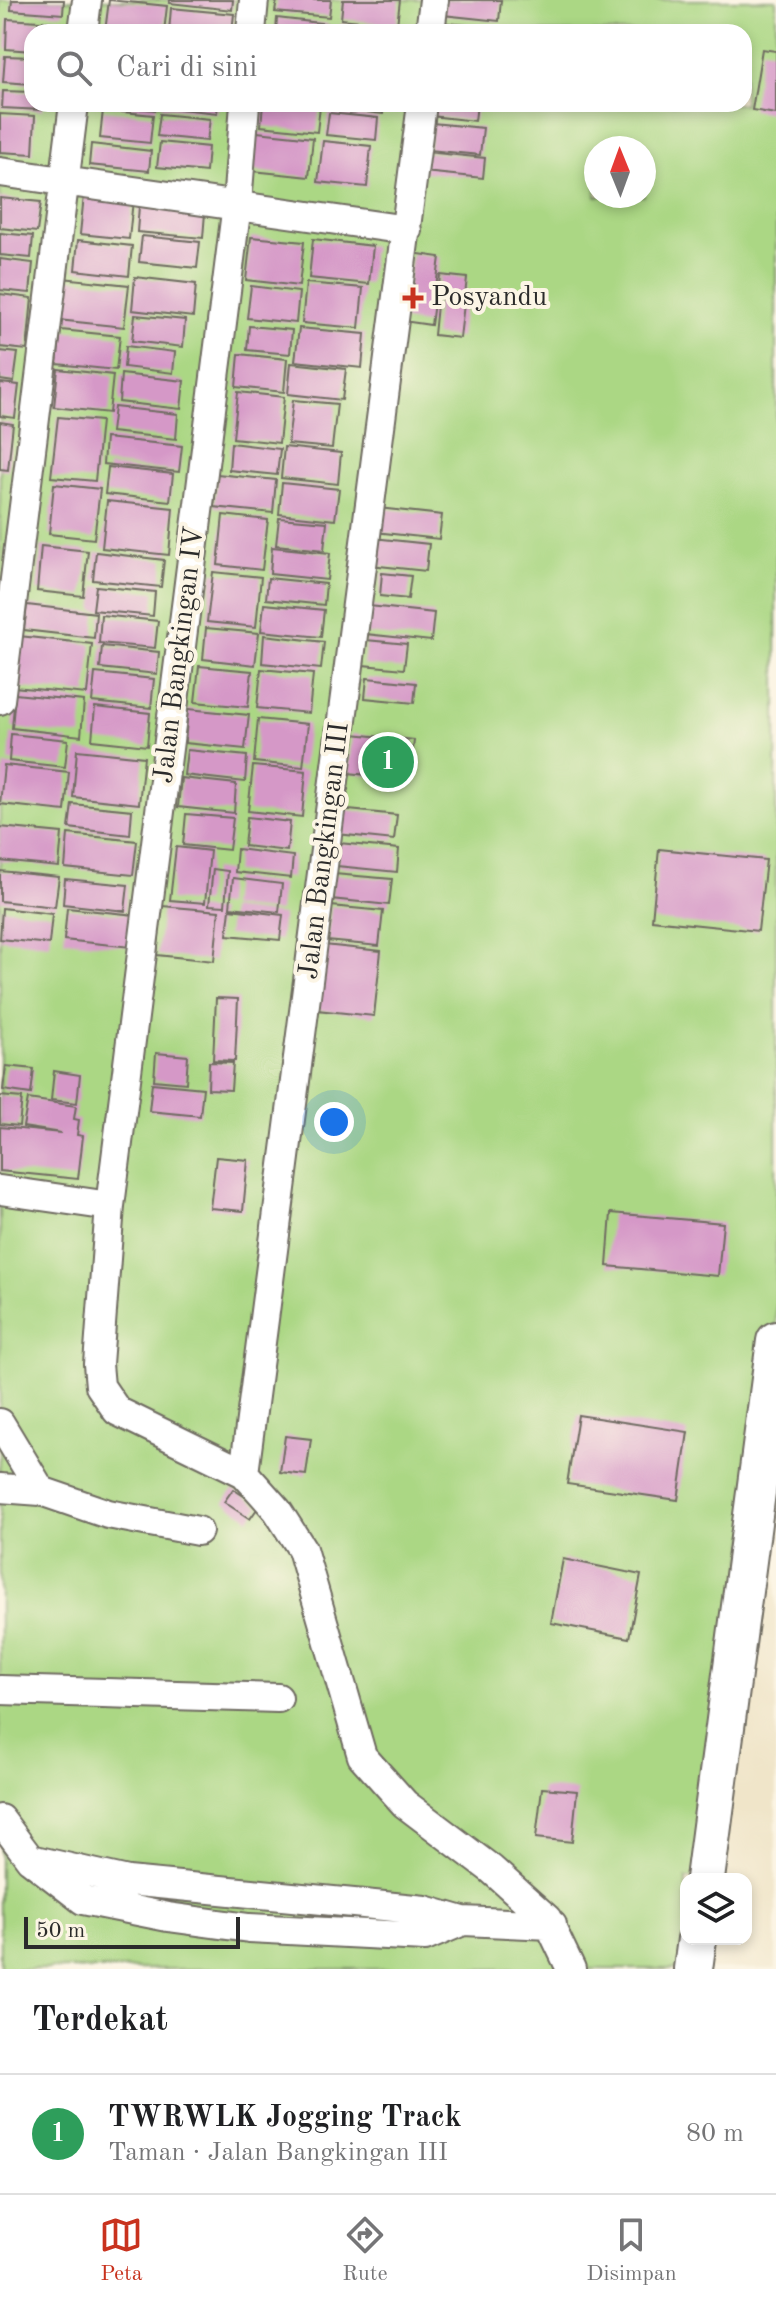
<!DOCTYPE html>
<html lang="id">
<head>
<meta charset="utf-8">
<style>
	body { margin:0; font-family:"Old Standard TT",serif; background:#f2f2f2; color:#202124 }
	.controls { position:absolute; right:24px; bottom:24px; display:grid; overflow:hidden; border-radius:16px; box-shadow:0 4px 12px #0003 }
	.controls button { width:72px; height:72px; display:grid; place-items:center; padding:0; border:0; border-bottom:2px solid #e0e0e0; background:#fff; color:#202124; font:40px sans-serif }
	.compass { position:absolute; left:584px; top:136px; width:72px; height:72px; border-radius:50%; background:#fff; box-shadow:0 4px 12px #0003; rotate:359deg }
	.scale { position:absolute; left:24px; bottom:20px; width:216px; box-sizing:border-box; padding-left:8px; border:4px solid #2b2b2b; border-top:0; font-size:22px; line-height:28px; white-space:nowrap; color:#2b2b2b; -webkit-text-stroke:6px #fcf5e5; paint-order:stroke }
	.you { position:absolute; left:334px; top:1122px; width:28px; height:28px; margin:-20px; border:6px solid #fff; border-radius:50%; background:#1a73e8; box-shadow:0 0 0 12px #1a73e833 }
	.badge { display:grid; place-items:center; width:52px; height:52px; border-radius:50%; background:#c8321e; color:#fff; font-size:26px; font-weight:700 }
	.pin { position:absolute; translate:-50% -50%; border:4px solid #fff; box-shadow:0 2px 8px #0006 }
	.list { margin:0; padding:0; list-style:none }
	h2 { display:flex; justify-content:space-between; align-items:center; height:104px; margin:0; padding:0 32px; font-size:34px }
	h2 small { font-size:26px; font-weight:400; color:#757577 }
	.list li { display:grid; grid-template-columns:52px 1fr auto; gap:24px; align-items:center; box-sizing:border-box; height:120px; padding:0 32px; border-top:2px solid #e0e0e0 }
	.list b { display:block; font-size:30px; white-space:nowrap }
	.list p { margin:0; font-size:26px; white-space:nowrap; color:#757577 }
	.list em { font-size:26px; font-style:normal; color:#757577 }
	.icon { flex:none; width:44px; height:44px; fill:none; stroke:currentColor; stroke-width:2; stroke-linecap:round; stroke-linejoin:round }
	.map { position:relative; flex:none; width:776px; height:1969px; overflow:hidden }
	.search { position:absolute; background:#fff; box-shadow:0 4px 12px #0003; left:24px; right:24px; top:24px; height:88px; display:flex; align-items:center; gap:20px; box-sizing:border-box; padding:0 28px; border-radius:24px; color:#757577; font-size:30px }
	.sheet { height:224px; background:#fff }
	nav { display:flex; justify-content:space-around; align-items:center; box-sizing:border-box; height:112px; border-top:2px solid #e0e0e0; background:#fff; font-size:22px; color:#757577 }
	nav a { display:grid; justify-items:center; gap:4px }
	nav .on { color:#c8321e }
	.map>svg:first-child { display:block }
	.green { fill:#abd784; stroke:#6b8158; stroke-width:2; fill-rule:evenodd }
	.building { fill:#d598c7 }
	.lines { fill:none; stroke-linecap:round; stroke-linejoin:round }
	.street-casing { stroke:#706c62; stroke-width:32 }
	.secondary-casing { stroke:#706c62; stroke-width:42 }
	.street { stroke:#fff; stroke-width:28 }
	.secondary { stroke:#fff; stroke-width:38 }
	.poi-dot { fill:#c8321e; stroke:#fcf5e5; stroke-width:3 }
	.labels { text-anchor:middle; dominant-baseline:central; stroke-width:8; stroke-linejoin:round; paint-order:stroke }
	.poi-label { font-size:28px; fill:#2b2b2b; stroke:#fcf5e5; text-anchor:start }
	.street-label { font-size:28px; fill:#2b2b2b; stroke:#fcf5e5 }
</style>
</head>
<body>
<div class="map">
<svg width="776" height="1969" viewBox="0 0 776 1969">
	<rect width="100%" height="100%" fill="#fcf5e5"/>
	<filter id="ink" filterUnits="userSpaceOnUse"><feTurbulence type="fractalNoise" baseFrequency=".0125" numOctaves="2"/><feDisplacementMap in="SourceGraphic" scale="16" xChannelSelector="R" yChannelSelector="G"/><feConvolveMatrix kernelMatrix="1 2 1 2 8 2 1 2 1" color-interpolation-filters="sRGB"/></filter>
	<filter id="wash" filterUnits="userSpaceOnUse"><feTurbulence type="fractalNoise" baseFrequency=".006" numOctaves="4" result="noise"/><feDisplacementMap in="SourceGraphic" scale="32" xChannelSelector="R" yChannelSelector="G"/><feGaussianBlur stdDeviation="1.8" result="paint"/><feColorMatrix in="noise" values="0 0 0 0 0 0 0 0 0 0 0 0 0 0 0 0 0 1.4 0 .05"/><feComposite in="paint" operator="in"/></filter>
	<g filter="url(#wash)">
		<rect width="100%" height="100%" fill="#f0e5c9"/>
		<path class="green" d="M0,0H776V1327L698,1879H686L685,1969H0ZM32,32H744V104H32ZM596,148H644V196H596Z"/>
		<g id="blocks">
			<path class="building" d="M12,0H64L63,14L11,10Z
				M109,0L167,6L164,32H105Z
				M170,0H233L232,10L169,3Z
				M277,0H331L329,17L275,12Z
				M343,0H400L397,25L341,19Z
				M445,0H501L499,21L443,15Z
				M171,8L234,14L232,32H169Z
				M277,18L328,24L327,32H276Z
				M7,19L55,22V32H32V51L6,49Z
				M341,23L402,30V32H340Z
				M447,23L496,28V32H446Z
				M762,49L776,51V114L752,110Z
				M5,56L32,57V84L3,82Z
				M3,91L32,92V104H42V110L2,108Z
				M114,104H157L156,110L114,106Z
				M162,104H218L217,113L162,107Z
				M263,104L320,106L317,132L261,126Z
				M328,104H384L383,114L327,108Z
				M432,104H477L475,121L431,116Z
				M103,110L153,115L150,143L100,138Z
				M329,113L378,118L376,140L326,135Z
				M0,114L35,116L33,154L0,152Z
				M160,114L210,119L207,141L157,136Z
				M432,123L483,128L480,155L429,150Z
				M257,132L313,138L309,177L253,171Z
				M323,141L371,146L367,187L318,182Z
				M160,142L208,147L206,172L157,167Z
				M91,144L151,151L149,171L89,165Z
				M426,152L485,158L483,178L424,172Z
				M84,195L133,200L129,239L80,234Z
				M0,198L41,202L37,232L0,228Z
				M139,206L205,213L203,238L137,232Z
				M0,233L33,236L31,258L0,255Z
				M142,236L200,242L197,268L139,262Z
				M251,237L304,242L299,286L246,280Z
				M313,239L373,246L369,284L309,278Z
				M78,240L132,246L129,276L75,270Z
				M412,253L440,257L431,325L403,321Z
				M0,259L33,263L30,293L0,290Z
				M440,275L467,278L460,338L434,335Z
				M135,277L196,284L193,317L132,310Z
				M62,278L129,285L124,327L58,320Z
				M306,283L363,288L359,328L302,323Z
				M251,286L299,292L296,323L247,318Z
				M0,294L32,298L27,350L0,347Z
				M135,315L185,320L183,347L132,341Z
				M249,326L292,330L290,354L247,350Z
				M299,328L365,334L362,368L295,361Z
				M61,330L120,336L116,370L57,364Z
				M126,346L175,352L173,373L124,367Z
				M0,351L18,353L14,382L0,380Z
				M239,354L287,359L284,392L236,387Z
				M291,363L346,369L342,400L288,394Z
				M58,369L113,375L109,413L54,407Z
				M121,374L184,381L181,409L119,402Z
				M0,383L19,385L15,418L0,416Z
				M238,392L284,397L279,443L233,438Z
				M293,400L337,404L332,448L288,444Z
				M114,407L178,414L176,439L111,432Z
				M58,417L101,421L95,481L51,477Z
				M0,422L13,424L8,470L0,469Z
				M105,438L182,446L179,472L103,464Z
				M231,443L280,449L277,475L229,470Z
				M284,447L341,453L338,484L281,478Z
				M108,467L173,474L170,501L105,494Z
				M217,474L276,480L273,513L214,507Z
				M282,483L339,489L335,520L279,514Z
				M54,484L100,489L94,539L49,534Z
				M107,501L173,508L169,555L102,548Z
				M378,508L442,515L439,539L375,532Z
				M223,515L268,520L262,570L218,565Z
				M279,518L327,522L324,550L276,545Z
				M373,538L429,544L426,571L370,565Z
				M41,546L88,551L83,596L37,591Z
				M272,547L330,553L327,580L270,574Z
				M96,552L164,560L161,587L93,580Z
				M213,572L261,577L256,627L207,622Z
				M382,573L411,576L408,599L380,596Z
				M268,578L326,584L324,605L266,599Z
				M96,586L155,592L153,616L93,610Z
				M264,604L324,610L321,637L261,631Z
				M27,605L96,613L94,638L24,630Z
				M369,606L434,613L431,641L366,634Z
				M101,615L158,621L155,648L99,643Z
				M206,628L259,633L255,665L203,659Z
				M264,635L324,642L321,669L262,663Z
				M19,636L92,644L87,694L14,687Z
				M366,640L407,644L404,669L363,665Z
				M102,646L159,652L157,674L100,668Z
				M199,666L252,671L248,707L195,702Z
				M261,669L313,674L309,713L257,708Z
				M95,673L154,679L151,708L92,702Z
				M367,678L416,683L414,703L365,698Z
				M15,694L84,701L81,736L12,728Z
				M95,707L150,713L147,746L92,740Z
				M188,709L249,715L245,749L185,743Z
				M258,719L308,724L303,767L254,762Z
				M11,734L68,740L65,767L9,761Z
				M352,734L414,740L410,779L348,773Z
				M77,750L144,757L139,804L73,797Z
				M187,750L247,756L245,782L184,775Z
				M4,765L69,772L65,811L0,804Z
				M253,766L306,771L302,817L248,811Z
				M181,778L236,784L234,813L178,807Z
				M72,804L132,810L130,835L69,828Z
				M339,809L397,815L394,840L337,834Z
				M186,814L233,818L229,850L183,845Z
				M247,817L290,822L287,851L244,846Z
				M0,827L62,833L59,867L0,861Z
				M68,834L137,841L133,875L65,868Z
				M339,843L399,849L397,872L337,866Z
				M176,847L210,851L205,903L170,900Z
				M237,849L293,856L291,878L235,872Z
				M659,849L766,860L758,931L652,920Z
				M213,869L228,871L225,906L209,905Z
				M0,871L59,877L55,907L0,901Z
				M334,874L392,879L389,905L331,899Z
				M233,878L282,884L279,912L230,907Z
				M65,879L128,885L125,911L63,904Z
				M162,906L219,911L214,961L157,955Z
				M331,906L383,911L379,946L327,941Z
				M2,908L52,914L49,944L0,939Z
				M67,908L135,915L131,947L64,940Z
				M230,909L283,915L280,940L227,935Z
				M324,945L381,951L374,1016L317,1010Z
				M216,998L238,999L235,1061L213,1060Z
				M156,1053L188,1056L186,1083L154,1080Z
				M209,1062L233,1063L231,1090L208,1089Z
				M6,1066L34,1069L31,1094L3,1090Z
				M54,1071L80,1075L77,1103L51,1100Z
				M152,1083L203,1088L200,1116L149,1111Z
				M0,1096L22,1098L19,1126L0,1124Z
				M28,1099L76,1106L74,1119L79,1120L77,1135L83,1136L78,1179L0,1171V1127L61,1133L23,1127Z
				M216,1157L248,1160L243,1211L210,1208Z
				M611,1213L723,1223L718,1276L607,1266Z
				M578,1415L688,1432L678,1500L567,1484Z
				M285,1436L311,1439L306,1475L280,1472Z
				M233,1489L259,1506L250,1519L224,1502Z
				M563,1559L641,1575L629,1638L551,1623Z
				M542,1788L577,1791L572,1842L536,1838Z"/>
		</g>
	</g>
	<g filter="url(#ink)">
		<use href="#blocks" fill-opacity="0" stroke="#706c62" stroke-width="2"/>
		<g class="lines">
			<defs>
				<path id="street" d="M83,32L87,0
					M251,32L254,0
					M430,32L434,0
					M245,104L237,204L110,1206L98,1364L100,1386L117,1411L244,1473L277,1510L302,1549L362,1756L405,1804L491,1869L547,1919L571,1969
					M0,172L407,230
					M0,700L74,104
					M0,1190L110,1206
					M0,1423L41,1491
					M244,1473L422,104
					M0,1488L41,1491L108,1514L198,1531
					M0,1690L278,1698
					M0,1819L30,1859L83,1900L168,1917L249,1928L425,1937L463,1921
					M30,1859L128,1881L425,1910L463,1921L552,1925"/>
				<path id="secondary" d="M705,1879L776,1341
					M693,1969L697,1939"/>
			</defs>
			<use href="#street" class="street-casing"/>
			<use href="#secondary" class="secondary-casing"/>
			<use href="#street" class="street"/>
			<use href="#secondary" class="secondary"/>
		</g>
	</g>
	<path class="poi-dot" d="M409 286h8v8h8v8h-8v8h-8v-8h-8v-8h8z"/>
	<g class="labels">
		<g class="poi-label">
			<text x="431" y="298">Posyandu</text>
		</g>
		<g class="street-label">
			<text transform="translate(180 655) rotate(-83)">Jalan Bangkingan IV</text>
			<text transform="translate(325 851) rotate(-83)">Jalan Bangkingan III</text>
		</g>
	</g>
</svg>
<div class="controls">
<button><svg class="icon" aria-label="layers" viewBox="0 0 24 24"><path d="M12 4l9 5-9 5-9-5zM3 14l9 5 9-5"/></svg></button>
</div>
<svg class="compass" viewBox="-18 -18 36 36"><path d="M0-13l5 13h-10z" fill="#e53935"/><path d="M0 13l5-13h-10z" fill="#757577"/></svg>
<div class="scale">50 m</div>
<div class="you"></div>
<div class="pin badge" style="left:388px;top:762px;background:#2e9e5b">1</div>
<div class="search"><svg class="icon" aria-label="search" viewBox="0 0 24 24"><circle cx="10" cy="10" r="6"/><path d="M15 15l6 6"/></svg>Cari di sini</div>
</div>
<section class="sheet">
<h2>Terdekat<small></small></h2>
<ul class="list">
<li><span class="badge" style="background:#2e9e5b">1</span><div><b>TWRWLK Jogging Track</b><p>Taman · Jalan Bangkingan III</p></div><em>80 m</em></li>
</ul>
</section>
<nav>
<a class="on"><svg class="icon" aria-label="map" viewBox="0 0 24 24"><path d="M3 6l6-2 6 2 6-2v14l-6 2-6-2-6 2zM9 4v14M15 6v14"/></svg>Peta</a>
<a><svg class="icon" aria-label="directions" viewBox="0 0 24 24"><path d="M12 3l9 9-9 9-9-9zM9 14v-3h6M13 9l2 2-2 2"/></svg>Rute</a>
<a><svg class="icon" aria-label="saved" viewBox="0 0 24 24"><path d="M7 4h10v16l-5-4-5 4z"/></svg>Disimpan</a>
</nav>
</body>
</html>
